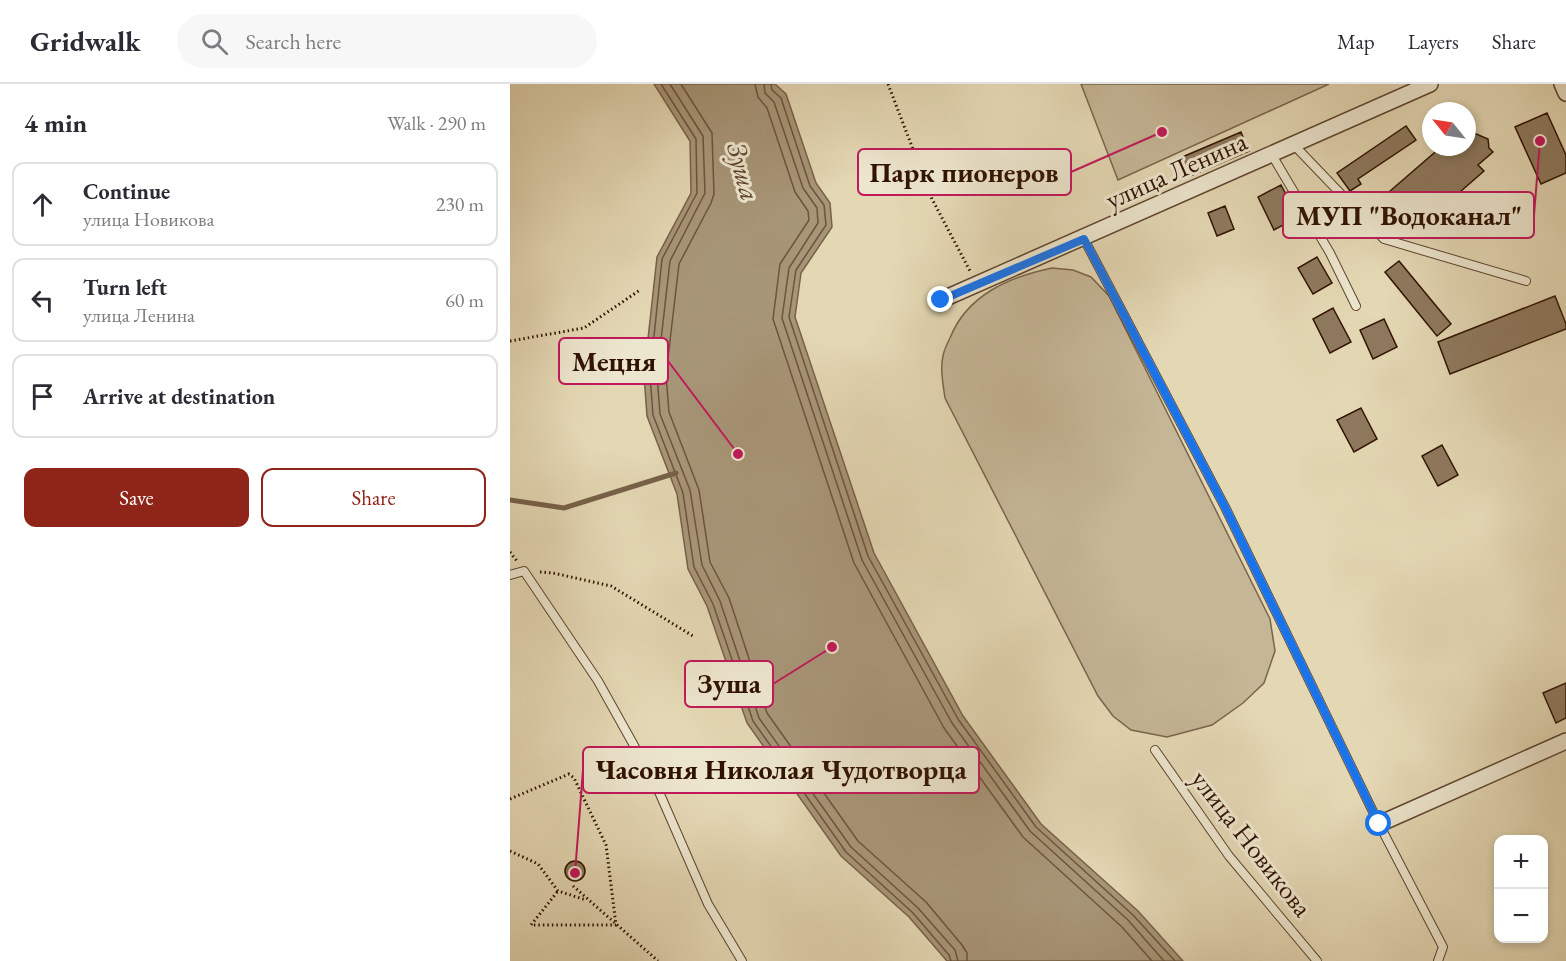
<!DOCTYPE html>
<html lang="en">
<head>
<meta charset="utf-8">
<style>
	body { margin:0; font-family:"EB Garamond",serif; background:#f7f7f7; color:#2b2b33 }
	.controls { position:absolute; right:18px; bottom:18px; display:grid; overflow:hidden; border-radius:12px; box-shadow:0 3px 9px #0003 }
	.controls button { width:54px; height:54px; display:grid; place-items:center; padding:0; border:0; border-bottom:2px solid #e1e1e2; background:#fff; color:#2b2b33; font:30px sans-serif }
	.compass { position:absolute; left:912px; top:18px; width:54px; height:54px; border-radius:50%; background:#fff; box-shadow:0 3px 9px #0003; rotate:300deg }
	.stop { position:absolute; width:18px; height:18px; margin:-14px; border:4px solid #1a73e8; border-radius:50%; background:#fff }
	.stop.end { background:#1a73e8; border-color:#fff; box-shadow:0 2px 6px #0008 }
	.list { margin:0; padding:0; list-style:none }
	h2 { display:flex; justify-content:space-between; align-items:center; height:78px; margin:0; padding:0 24px; font-size:26px }
	h2 small { font-size:20px; font-weight:400; color:#7c7c81 }
	.list li { display:grid; grid-template-columns:39px 1fr auto; gap:18px; align-items:center; box-sizing:border-box; height:84px; margin:0 12px 12px; padding:0 12px; border:2px solid #e1e1e2; border-radius:12px }
	.list b { display:block; font-size:22px; white-space:nowrap }
	.list p { margin:0; font-size:20px; white-space:nowrap; color:#7c7c81 }
	.list em { font-size:20px; font-style:normal; color:#7c7c81 }
	.actions { display:flex; gap:12px; padding:18px 24px }
	.actions a { flex:1; padding:14px 0; border:2px solid #8f2418; border-radius:12px; text-align:center; font-size:21px; color:#8f2418 }
	.actions .main { background:#8f2418; color:#fff }
	.icon { flex:none; width:33px; height:33px; fill:none; stroke:currentColor; stroke-width:2; stroke-linecap:round; stroke-linejoin:round }
	.map { position:relative; flex:none; width:1056px; height:877px; overflow:hidden }
	header { display:flex; align-items:center; gap:36px; box-sizing:border-box; height:84px; padding:0 30px; background:#fff; border-bottom:2px solid #e1e1e2 }
	header strong { font-size:28px }
	nav { display:flex; gap:33px; margin-inline-start:auto; font-size:21px }
	.search { width:420px; height:54px; background:#f7f7f7; display:flex; align-items:center; gap:15px; box-sizing:border-box; padding:0 21px; border-radius:33px; color:#7c7c81; font-size:22px }
	main { display:flex }
	aside { flex:1; background:#fff }
	.map>svg:first-child { display:block }
	.green { fill:#c5b696; stroke:#7a644c; stroke-width:1.5 }
	.water { fill:#a79577; stroke:#776148; stroke-width:1.5 }
	.lines { fill:none; stroke-linecap:round; stroke-linejoin:round }
	.shore { stroke:#6c543c; stroke-width:1.5 }
	.stream { stroke:#776148; stroke-width:5 }
	.building { fill:#8e795e; stroke:#301201; stroke-width:1.5 }
	.service-casing { stroke:#5d442e; stroke-width:10 }
	.minor-casing { stroke:#5d442e; stroke-width:18 }
	.path { stroke:#301201; stroke-width:3; stroke-dasharray:1.5 3; stroke-linecap:butt }
	.service { stroke:#ede6ce; stroke-width:8 }
	.minor { stroke:#ede6ce; stroke-width:15 }
	.route { stroke:#1a73e8; stroke-width:8 }
	.labels { text-anchor:middle; dominant-baseline:central; stroke-width:6; stroke-linejoin:round; paint-order:stroke }
	.street-label { font-size:27px; fill:#301201; stroke:#ede6ce }
	.water-label { font-size:28px; font-style:italic; fill:#604630; stroke:#ede6ce }
	.leader { fill:none; stroke:#c2185b; stroke-width:2 }
	.callout-dot { fill:#c2185b; stroke:#ede6ce; stroke-width:2 }
	.callout { fill:#ede6ce; stroke:#c2185b; stroke-width:2 }
	.callout-label { font-size:28px; text-anchor:middle; font-weight:bold; fill:#301201 }
</style>
</head>
<body>
<header>
<strong>Gridwalk</strong>
<div class="search"><svg class="icon" aria-label="search" viewBox="0 0 24 24"><circle cx="10" cy="10" r="6"/><path d="M15 15l6 6"/></svg>Search here</div>
<nav><a>Map</a><a>Layers</a><a>Share</a></nav>
</header>
<main>
<aside>
<h2>4 min<small>Walk · 290 m</small></h2>
<ul class="list">
<li><svg class="icon" aria-label="ahead" viewBox="0 0 24 24"><path d="M12 20V5M6 11l6-6 6 6"/></svg><div><b>Continue</b><p>улица Новикова</p></div><em>230 m</em></li>
<li><svg class="icon" aria-label="left" viewBox="0 0 24 24"><path d="M17 20v-9H6M10 6l-5 5 5 5"/></svg><div><b>Turn left</b><p>улица Ленина</p></div><em>60 m</em></li>
<li><svg class="icon" aria-label="arrive" viewBox="0 0 24 24"><path d="M6 21V4h12l-3 4 3 4H6"/></svg><div><b>Arrive at destination</b></div></li>
</ul>
<div class="actions"><a class="main">Save</a><a>Share</a></div>
</aside>
<div class="map">
<svg width="1056" height="877" viewBox="0 0 1056 877">
	<rect width="100%" height="100%" fill="#e4d8b4"/>
	<filter id="stains"><feTurbulence type="fractalNoise" baseFrequency=".00333" numOctaves="4"/><feColorMatrix values="0 0 0 0 .2 0 0 0 0 .09 0 0 0 0 .02 0 0 0 .5 -.17"/></filter>
	<radialGradient id="worn" r=".72"><stop offset=".6" stop-color="#630" stop-opacity="0"/><stop offset="1" stop-color="#630" stop-opacity=".3"/></radialGradient>
	<path class="green" d="M571,0H819L608,96Z
		M542,184L563,186L581,193L599,212L760,535L765,567L754,599L733,619L702,641L657,653L621,646L603,632L588,612L435,314C433,300 430,285 433,272C434,266 437,260 440,254C457,211 499,193 542,184Z"/>
	<path class="water" d="M144,0H265L276,10L306,99L320,119L322,143L291,189L285,233L364,469L453,632L531,740L628,827L673,877H437L399,833L331,772L237,639L197,522L178,485L167,410L137,332L134,291L147,173L181,109L180,57Z"/>
	<g class="lines">
		<path class="shore" d="M151,0L186,55L187,109L152,175L140,291L143,331L173,409L184,483L203,520L243,637L336,768L403,829L439,871L441,877
			M160,0L193,52L195,109L160,177L147,291L150,330L180,406L192,481L210,517L249,634L341,763L408,824L445,866L448,877
			M171,0L202,49L204,110L201,119L169,180L156,291L159,328L189,406L200,478L219,514L257,629L348,757L416,818L452,861L457,869V877
			M245,0L248,13L257,24L285,108L298,127L299,136L270,180L263,235L344,479L434,644L513,753L612,843L642,877
			M254,0L255,9L264,18L293,104L307,124L308,139L279,184L272,234L352,476L442,639L520,747L618,836L654,877
			M261,0L262,6L271,14L300,102L314,121L316,141L286,186L279,233L358,472L448,635L526,743L623,831L665,877"/>
		<path class="stream" d="M0,416L54,424L166,389"/>
	</g>
	<path class="building" d="M1037,29L1056,71V89L1031,100L1005,43Z
		M896,42L906,56L848,95L851,100L840,107L827,89Z
		M963,46L966,50L978,55L979,64L983,68L968,81L974,87L903,149L872,114L931,63H957V51Z
		M731,48L739,67L678,93L670,74Z
		M771,101L788,133L764,146L748,113Z
		M715,122L724,145L707,152L698,129Z
		M807,173L822,199L803,210L788,184Z
		M889,177L941,240L927,252L875,188Z
		M1045,212L1056,240V245L940,290L928,258Z
		M823,224L841,258L820,269L803,235Z
		M874,235L887,263L863,275L850,246Z
		M851,324L867,355L844,368L827,336Z
		M932,361L948,391L928,402L912,372Z
		M1056,599V634L1046,639L1033,609Z
		M55 787a10 10 0 1 1 20 0a10 10 0 1 1-20 0Z"/>
	<g class="lines">
		<defs>
			<path id="service" d="M784,61L874,155L1016,197
				M762,71L820,169L846,222
				M574,155L715,423L869,740L933,863L928,877
				M0,491L14,487L88,597L146,701L198,820L232,877
				M645,666L719,772L807,877"/>
			<path id="minor" d="M1052,0L1056,9
				M431,216L920,0
				M869,740L1056,657"/>
		</defs>
		<use href="#service" class="service-casing"/>
		<use href="#minor" class="minor-casing"/>
		<path class="path" d="M378,0L422,115L460,187
			M0,257L74,244L130,206
			M0,468L7,477
			M30,488L43,489L101,502L183,552
			M0,715L59,690L64,694L96,761L106,841H21L48,807
			M0,767L28,780L48,807L76,816
			M63,802L148,877"/>
		<use href="#service" class="service"/>
		<use href="#minor" class="minor"/>
	</g>
	<g class="lines">
		<path class="route" d="M431,216L574,155L715,423L869,740"/>
	</g>
	<g class="labels">
		<g class="street-label">
			<text transform="translate(666 86) rotate(-24)">улица Ленина</text>
			<text transform="translate(742 759) rotate(52)">улица Новикова</text>
		</g>
		<g class="water-label">
			<text transform="translate(234 87) rotate(75)">Зуша</text>
		</g>
	</g>
	<path class="leader" d="M652 48L561 88M1030 57L1024 131M228 370L158 277M322 563L263 600M65 789L73 686"/>
	<g class="callout-dot">
		<circle cx="652" cy="48" r="6"/>
		<circle cx="1030" cy="57" r="6"/>
		<circle cx="228" cy="370" r="6"/>
		<circle cx="322" cy="563" r="6"/>
		<circle cx="65" cy="789" r="6"/>
	</g>
	<g class="callout">
		<rect x="348" y="65" width="213" height="46" rx="6"/>
		<rect x="773" y="108" width="251" height="46" rx="6"/>
		<rect x="49" y="254" width="109" height="46" rx="6"/>
		<rect x="175" y="577" width="88" height="46" rx="6"/>
		<rect x="73" y="663" width="396" height="46" rx="6"/>
	</g>
	<g class="callout-label">
		<text x="454" y="98">Парк пионеров</text>
		<text x="899" y="141">МУП "Водоканал"</text>
		<text x="104" y="287">Мецня</text>
		<text x="219" y="609">Зуша</text>
		<text x="271" y="695">Часовня Николая Чудотворца</text>
	</g>
	<rect width="100%" height="100%" filter="url(#stains)"/>
	<rect width="100%" height="100%" fill="url(#worn)"/>
</svg>
<div class="controls">
<button>+</button>
<button>−</button>
</div>
<svg class="compass" viewBox="-18 -18 36 36"><path d="M0-13l5 13h-10z" fill="#e53935"/><path d="M0 13l5-13h-10z" fill="#7c7c81"/></svg>
<div class="stop" style="left:869px;top:740px"></div>
<div class="stop end" style="left:431px;top:216px"></div>
</div>
</main>
</body>
</html>
